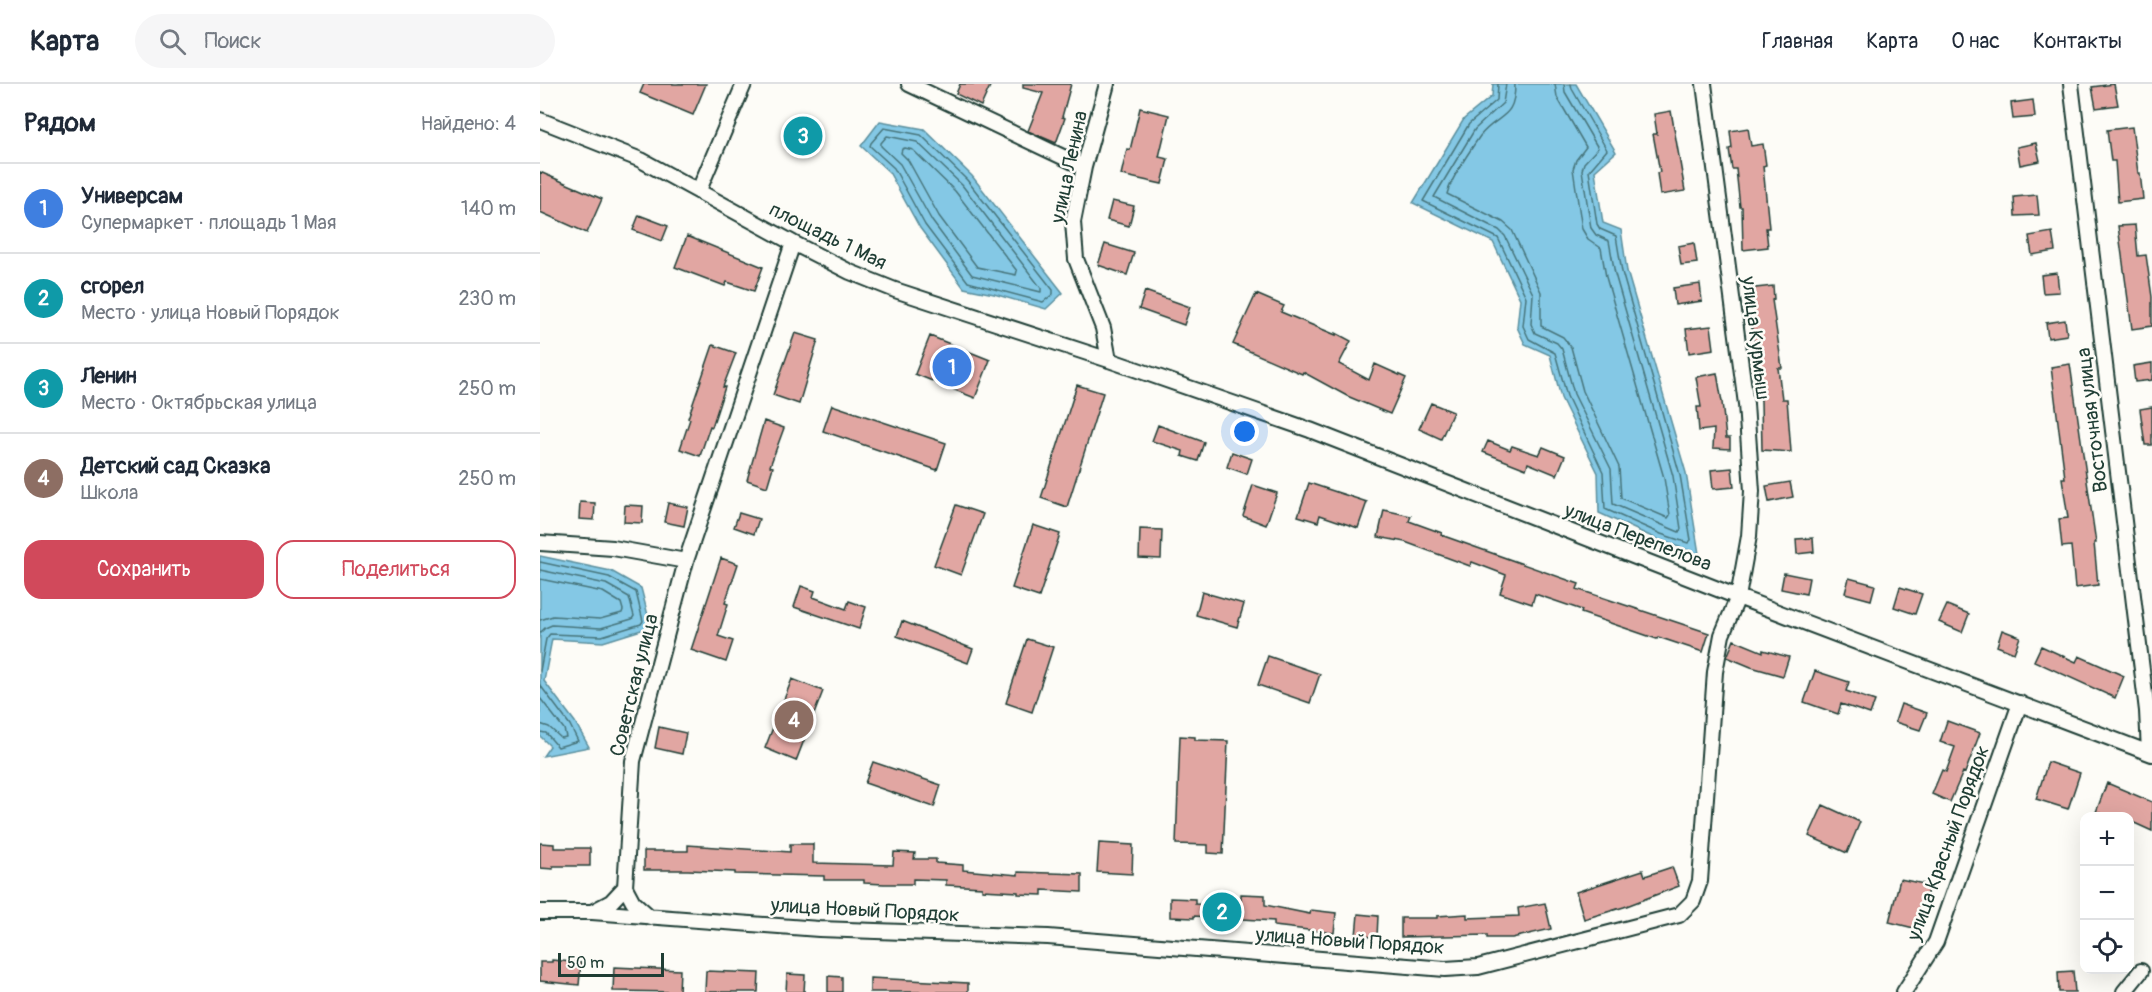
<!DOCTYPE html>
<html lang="ru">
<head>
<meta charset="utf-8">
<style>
	body { margin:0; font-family:Pangolin,sans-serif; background:#f6f6f7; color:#1f2937 }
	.controls { position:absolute; right:18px; bottom:18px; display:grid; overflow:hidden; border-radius:12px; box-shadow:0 6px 24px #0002 }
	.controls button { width:54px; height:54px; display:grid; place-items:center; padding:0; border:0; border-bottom:2px solid #e0e1e3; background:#fff; color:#1f2937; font:30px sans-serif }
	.scale { position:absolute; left:18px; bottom:15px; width:106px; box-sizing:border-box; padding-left:6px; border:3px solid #1f3d34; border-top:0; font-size:16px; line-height:21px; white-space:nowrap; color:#1f3d34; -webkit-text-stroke:4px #fdfcf7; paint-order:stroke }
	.you { position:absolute; left:705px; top:348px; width:21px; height:21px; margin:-15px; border:4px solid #fff; border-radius:50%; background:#1a73e8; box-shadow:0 0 0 9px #1a73e833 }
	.badge { display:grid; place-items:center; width:39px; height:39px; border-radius:50%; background:#d1495b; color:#fff; font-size:20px; font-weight:700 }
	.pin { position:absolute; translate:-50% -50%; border:3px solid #fff; box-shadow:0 2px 6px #0006 }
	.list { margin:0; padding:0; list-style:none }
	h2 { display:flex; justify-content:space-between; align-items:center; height:78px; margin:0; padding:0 24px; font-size:26px }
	h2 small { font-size:20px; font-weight:400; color:#747a83 }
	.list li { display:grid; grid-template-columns:39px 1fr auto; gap:18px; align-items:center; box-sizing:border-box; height:90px; padding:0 24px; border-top:2px solid #e0e1e3 }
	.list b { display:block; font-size:22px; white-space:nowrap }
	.list p { margin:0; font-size:20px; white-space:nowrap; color:#747a83 }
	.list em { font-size:20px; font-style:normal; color:#747a83 }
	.actions { display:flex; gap:12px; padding:18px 24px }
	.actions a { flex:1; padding:14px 0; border:2px solid #d1495b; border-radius:18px; text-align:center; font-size:21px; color:#d1495b }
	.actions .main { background:#d1495b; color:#fff }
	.icon { flex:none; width:33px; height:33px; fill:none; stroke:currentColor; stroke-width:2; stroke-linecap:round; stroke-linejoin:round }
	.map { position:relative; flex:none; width:1612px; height:908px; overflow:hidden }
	header { display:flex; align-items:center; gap:36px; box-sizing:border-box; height:84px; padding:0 30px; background:#fff; border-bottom:2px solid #e0e1e3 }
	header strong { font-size:28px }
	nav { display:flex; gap:33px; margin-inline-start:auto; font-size:21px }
	.search { width:420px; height:54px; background:#f6f6f7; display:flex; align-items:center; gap:15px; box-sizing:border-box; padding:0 21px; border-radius:33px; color:#747a83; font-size:22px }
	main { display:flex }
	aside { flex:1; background:#fff }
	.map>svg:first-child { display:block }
	.water { fill:#84c8e5; stroke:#5c909e; stroke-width:1.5 }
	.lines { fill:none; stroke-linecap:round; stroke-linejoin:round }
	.shore { stroke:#47757b; stroke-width:1.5 }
	.building { fill:#e1a6a2; stroke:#1f3d34; stroke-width:1.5 }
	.minor-casing { stroke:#1f3d34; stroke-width:18 }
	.minor { stroke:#fdfcf7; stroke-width:14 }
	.labels { text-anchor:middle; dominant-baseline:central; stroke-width:5; stroke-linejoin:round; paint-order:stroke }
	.street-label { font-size:20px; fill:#1f3d34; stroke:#fdfcf7 }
</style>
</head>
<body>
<header>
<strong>Карта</strong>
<div class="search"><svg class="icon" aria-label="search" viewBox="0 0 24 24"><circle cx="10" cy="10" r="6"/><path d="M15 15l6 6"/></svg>Поиск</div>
<nav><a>Главная</a><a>Карта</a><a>О нас</a><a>Контакты</a></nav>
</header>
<main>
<aside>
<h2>Рядом<small>Найдено: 4</small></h2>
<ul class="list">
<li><span class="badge" style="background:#3f7fe0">1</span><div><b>Универсам</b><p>Супермаркет · площадь 1 Мая</p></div><em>140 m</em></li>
<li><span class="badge" style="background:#0f9aa8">2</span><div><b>сгорел</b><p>Место · улица Новый Порядок</p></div><em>230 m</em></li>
<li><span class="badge" style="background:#0f9aa8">3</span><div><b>Ленин</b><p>Место · Октябрьская улица</p></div><em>250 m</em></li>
<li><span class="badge" style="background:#8d6e63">4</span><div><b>Детский сад Сказка</b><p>Школа</p></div><em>250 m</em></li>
</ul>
<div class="actions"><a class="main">Сохранить</a><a>Поделиться</a></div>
</aside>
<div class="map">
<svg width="1612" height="908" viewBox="0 0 1612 908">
	<rect width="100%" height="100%" fill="#fdfcf7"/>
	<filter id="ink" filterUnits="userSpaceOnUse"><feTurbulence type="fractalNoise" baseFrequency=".0167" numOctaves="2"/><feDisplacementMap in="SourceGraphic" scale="12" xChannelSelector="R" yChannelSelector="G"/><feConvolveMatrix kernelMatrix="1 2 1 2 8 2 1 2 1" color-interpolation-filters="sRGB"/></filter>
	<g filter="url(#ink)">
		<path class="water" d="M953,0H1036L1076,68L1055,87L1063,139L1081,146L1087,187L1146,389L1159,470L1119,456L1059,429L1058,389L1021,314L1010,271L985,260L977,243L980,215L953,158L873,119L924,35L952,12Z
			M340,37L384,45L432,92L523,209L506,225L454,210L424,204L380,144L349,88L321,62Z
			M0,472L71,487L101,504L111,543L63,558L12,555L4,597L35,638L49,663L3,672L10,662L0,652Z"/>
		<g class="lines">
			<path class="shore" d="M958,0L957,16L929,40L883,117L958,154L986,213L983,242L989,255L1015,269L1027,312L1063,388L1065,425L1121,450L1148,459L1151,456L1140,391L1082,188L1076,152L1060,145L1057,140L1049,87L1067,66L1032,5L1031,0
				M966,0L963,19L935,45L894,113L959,146L965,152L993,210L991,240L995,249L1017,259L1022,265L1034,310L1071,385L1073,420L1139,448L1141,445L1133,392L1075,190L1069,157L1056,151L1051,144L1042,86L1044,79L1058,64L1025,8L1024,0
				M975,0C975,37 958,29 940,52C931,65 911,95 907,110L963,138L972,146L1001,208V242L1023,253L1031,263L1043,307L1079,383L1081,414L1128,434L1130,431L1124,394L1066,193L1061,164L1048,155L1042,145L1033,85L1036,76L1046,63L1017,13L1015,0
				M344,44L381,51L427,96L513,206V210L503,218L428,198L385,141L354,84L330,62L331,59Z
				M347,52L377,58L422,101L501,204V208L432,191L392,137L360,80L341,62V59Z
				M365,64L373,66L415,107L477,187L476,191L437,183L399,132L368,76L361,69L362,65Z
				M0,478L69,493L96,508L103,537L101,540L62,552L10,550L6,555L0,587
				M0,486L66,500L89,513L94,532L92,535L61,544L12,541L5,544L0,549
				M0,495L63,508L81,519L83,526L82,529L60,535L13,532L0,536
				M0,601L30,641L38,657L18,663L6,649L0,648
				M0,614L24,645L26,653L21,654L9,643L0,640"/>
		</g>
		<path class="building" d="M104,0H166L153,31L100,9Z
			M420,0H451L441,22L416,10Z
			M483,0H531L522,33L525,34L516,59L488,47L503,9L483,4Z
			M1574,0L1578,21L1556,24L1552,3Z
			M1493,16L1495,33L1473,35L1471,19Z
			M600,24L629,31L619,73L628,75L622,100L581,91L587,65L590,66Z
			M1131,27L1145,107L1120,111L1117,89L1120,88L1113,50H1117L1114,30Z
			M1592,43L1598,89H1600L1603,115L1578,118L1575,77H1571L1567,46Z
			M1208,44L1211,62L1223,60L1226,81L1223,82L1229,144H1226L1228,163L1203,166L1202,123H1200L1196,85H1192L1189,65L1192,64L1190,47Z
			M1496,59L1500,77L1480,81L1477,63Z
			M0,88L62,115L47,149L0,128Z
			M1497,111L1499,131L1475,132L1474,113Z
			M572,117L594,122L589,142L567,136Z
			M99,131L128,142L122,157L93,146Z
			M1595,141L1598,172L1606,171L1612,213V242L1592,245L1578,142Z
			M1512,148L1515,167L1492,171L1489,152Z
			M147,152L223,183L214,207L187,198L185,202L135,183Z
			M1154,159L1157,179L1141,181L1138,162Z
			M565,160L594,169L587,191L558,181Z
			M1517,189L1519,208L1503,209L1501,191Z
			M1160,200L1162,217L1135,221L1133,204Z
			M1233,202L1234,215L1232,216L1242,284H1238L1242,315H1247L1251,368L1222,366L1221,317L1207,205Z
			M605,207L650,223L644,241L599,225Z
			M716,210L744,222L741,228L796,251V249L811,257L799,280L829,296L835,280L866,294L850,330L807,312L763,288L762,290L693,260Z
			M1525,236L1527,251L1508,254L1506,239Z
			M1171,242L1174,265L1149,269L1146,245Z
			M255,249L278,256L259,320L233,311Z
			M390,252L450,276L435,314L375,290Z
			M173,261L196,269L183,303H185L172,343L170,342L160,372L140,365L150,335L148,334Z
			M1612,279V296L1595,298L1593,282Z
			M1530,280L1556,459H1554L1558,501L1535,504L1531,462L1522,463L1519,435L1528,434L1522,394H1525L1511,283Z
			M1177,289L1182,318L1186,354H1190V365L1173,364L1174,345L1159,347L1157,323H1161L1156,293Z
			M537,301L563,309L527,423L501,414Z
			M891,319L913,328L901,355L879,345Z
			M292,321L406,359L397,386L283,347Z
			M1612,323V361H1605L1600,325Z
			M224,337L244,344L230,382L233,383L227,403L207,396Z
			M618,341L664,358L658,377L642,372L643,367L612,357Z
			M948,357L970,366L972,362L999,371L1003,363L1025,372L1017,391L988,379L986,385L943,368Z
			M692,368L712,375L707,390L687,383Z
			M1192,384L1194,403L1173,405L1171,386Z
			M1250,398L1253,413L1229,418L1226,402Z
			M769,399L827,418L818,444L780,431L778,438L758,432Z
			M713,401L737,409L726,441L703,432Z
			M40,418L55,419L54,436L39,435Z
			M128,419L148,423L144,442L124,438Z
			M85,421L103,422L102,439L84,438Z
			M416,421L443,430L421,491L394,481Z
			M844,426L871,432L869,437L902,449L901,451L1039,500L1037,505L1169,549L1163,568L1118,553L1117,555L1041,529L1042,526L995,510L992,520L960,509L966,491L932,478L930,482L865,458L838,453Z
			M199,429L219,435L214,450L194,443Z
			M493,441L520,450L499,513L472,504Z
			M600,445L622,446L621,475L599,474Z
			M1273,454L1274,468L1257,470L1256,455Z
			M181,474L198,480L185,519L188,520L178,552L193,557L186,578L151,566Z
			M1244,489L1269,494L1266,510L1241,505Z
			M1309,494L1335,501L1331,516L1305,509Z
			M261,502L275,507L273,513L306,525L309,517L326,523L319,545L254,523Z
			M1360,503L1382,510L1375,530L1354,523Z
			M662,508L704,520L697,543L656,531Z
			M1407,521L1429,530L1422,548L1399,538Z
			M362,537L433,565L428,579L357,552Z
			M1462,546L1480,553L1474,569L1457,562Z
			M487,555L513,563L492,628L466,619Z
			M1194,556L1223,568V566L1249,573L1243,592L1211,583L1187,573Z
			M1501,562L1536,578L1539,572L1584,592L1575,614L1494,577Z
			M728,572L780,590L770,619L718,601Z
			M1275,587L1309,598L1306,607L1335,617L1330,630L1301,620L1298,630L1264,618Z
			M252,595L283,607L256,677L225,664Z
			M1361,620L1387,629L1380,646L1355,638Z
			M1407,637L1440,649L1425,689L1423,688L1410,718L1392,710L1402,686L1406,688L1415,663L1400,658Z
			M119,643L146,649L142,670L115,664Z
			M640,652L655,653V656L688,657L683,770L668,769V761L636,760Z
			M333,678L401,701L394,723L325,699Z
			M1508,678L1540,689L1528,725L1496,715Z
			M1567,699L1612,718V747L1590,737V732H1568L1556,728Z
			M1283,721L1320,738L1307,769L1269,752Z
			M0,759L14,760V764H50V782H13V785L0,784Z
			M559,759L593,761L592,790L557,788Z
			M250,760H273V779L353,781L354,768L375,769L374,775H396V779L423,781V786L478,791V788L542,790V808L502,806V811L478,810V808L442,806V803L406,801V796L373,795V800H344L324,799V796H284V792L195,790V788L148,786H104V767H148V761L250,768Z
			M1132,783L1139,802L1084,823L1044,835L1036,808L1103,786L1105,792Z
			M1360,795L1389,801L1378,845L1349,838Z
			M701,810L725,811V821L770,830L771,826L796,829L794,849L734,842V837L654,832V834L630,833V814L655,815V820L701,822Z
			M1005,819L1011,845L972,854H947V851L861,853V834H897V832L927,830V834L979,832L978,824Z
			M818,830L838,832L837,853L816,852Z
			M12,876L41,879L39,901L0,897V878H12Z
			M74,883L140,886L139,908L73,907Z
			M166,887L219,889L218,908H165Z
			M1533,887L1535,908H1519L1518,888Z
			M247,890L265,891L264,908H246Z
			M288,892L302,893V908H288Z
			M330,894L428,899V908H330Z"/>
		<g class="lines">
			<defs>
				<path id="minor" d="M369,0L544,83
					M567,0L544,83L533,138L536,175L563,244L569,276
					M1531,0L1607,627L1609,668
					M0,36L101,76L253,159L310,188L355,206L569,276L770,346L1198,513L1612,670
					M159,106L204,0
					M0,459L73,464L146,477
					M0,828H52L279,845L508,853L905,885L938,883L1139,831L1153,817L1160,797L1175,588L1182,551L1198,513L1209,452L1212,407L1206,320L1164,0
					M52,828L71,818L85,803
					M110,833L93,818L85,803L93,677L146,477L253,159
					M1364,908L1396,858L1480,619
					M1584,908L1601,887"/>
			</defs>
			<use href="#minor" class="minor-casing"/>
			<use href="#minor" class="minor"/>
		</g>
	</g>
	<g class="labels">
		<g class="street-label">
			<text transform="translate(529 83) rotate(-78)">улица Ленина</text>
			<text transform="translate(288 152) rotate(26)">площадь 1 Мая</text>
			<text transform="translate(1216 254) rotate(83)">улица Курмыш</text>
			<text transform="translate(1552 336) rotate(-97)">Восточная улица</text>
			<text transform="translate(1098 453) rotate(21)">улица Перепелова</text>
			<text transform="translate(94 601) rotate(-76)">Советская улица</text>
			<text transform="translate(1408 759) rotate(-70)">улица Красный Порядок</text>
			<text transform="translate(325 826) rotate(3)">улица Новый Порядок</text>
			<text transform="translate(810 857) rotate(4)">улица Новый Порядок</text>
		</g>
	</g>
</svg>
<div class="controls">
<button>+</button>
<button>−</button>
<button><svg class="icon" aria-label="locate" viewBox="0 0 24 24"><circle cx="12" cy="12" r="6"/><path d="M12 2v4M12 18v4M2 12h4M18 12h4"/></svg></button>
</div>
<div class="scale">50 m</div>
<div class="you"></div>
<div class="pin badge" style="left:412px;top:283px;background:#3f7fe0">1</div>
<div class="pin badge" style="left:682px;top:828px;background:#0f9aa8">2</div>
<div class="pin badge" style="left:263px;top:52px;background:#0f9aa8">3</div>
<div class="pin badge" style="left:254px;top:636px;background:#8d6e63">4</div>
</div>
</main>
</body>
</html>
